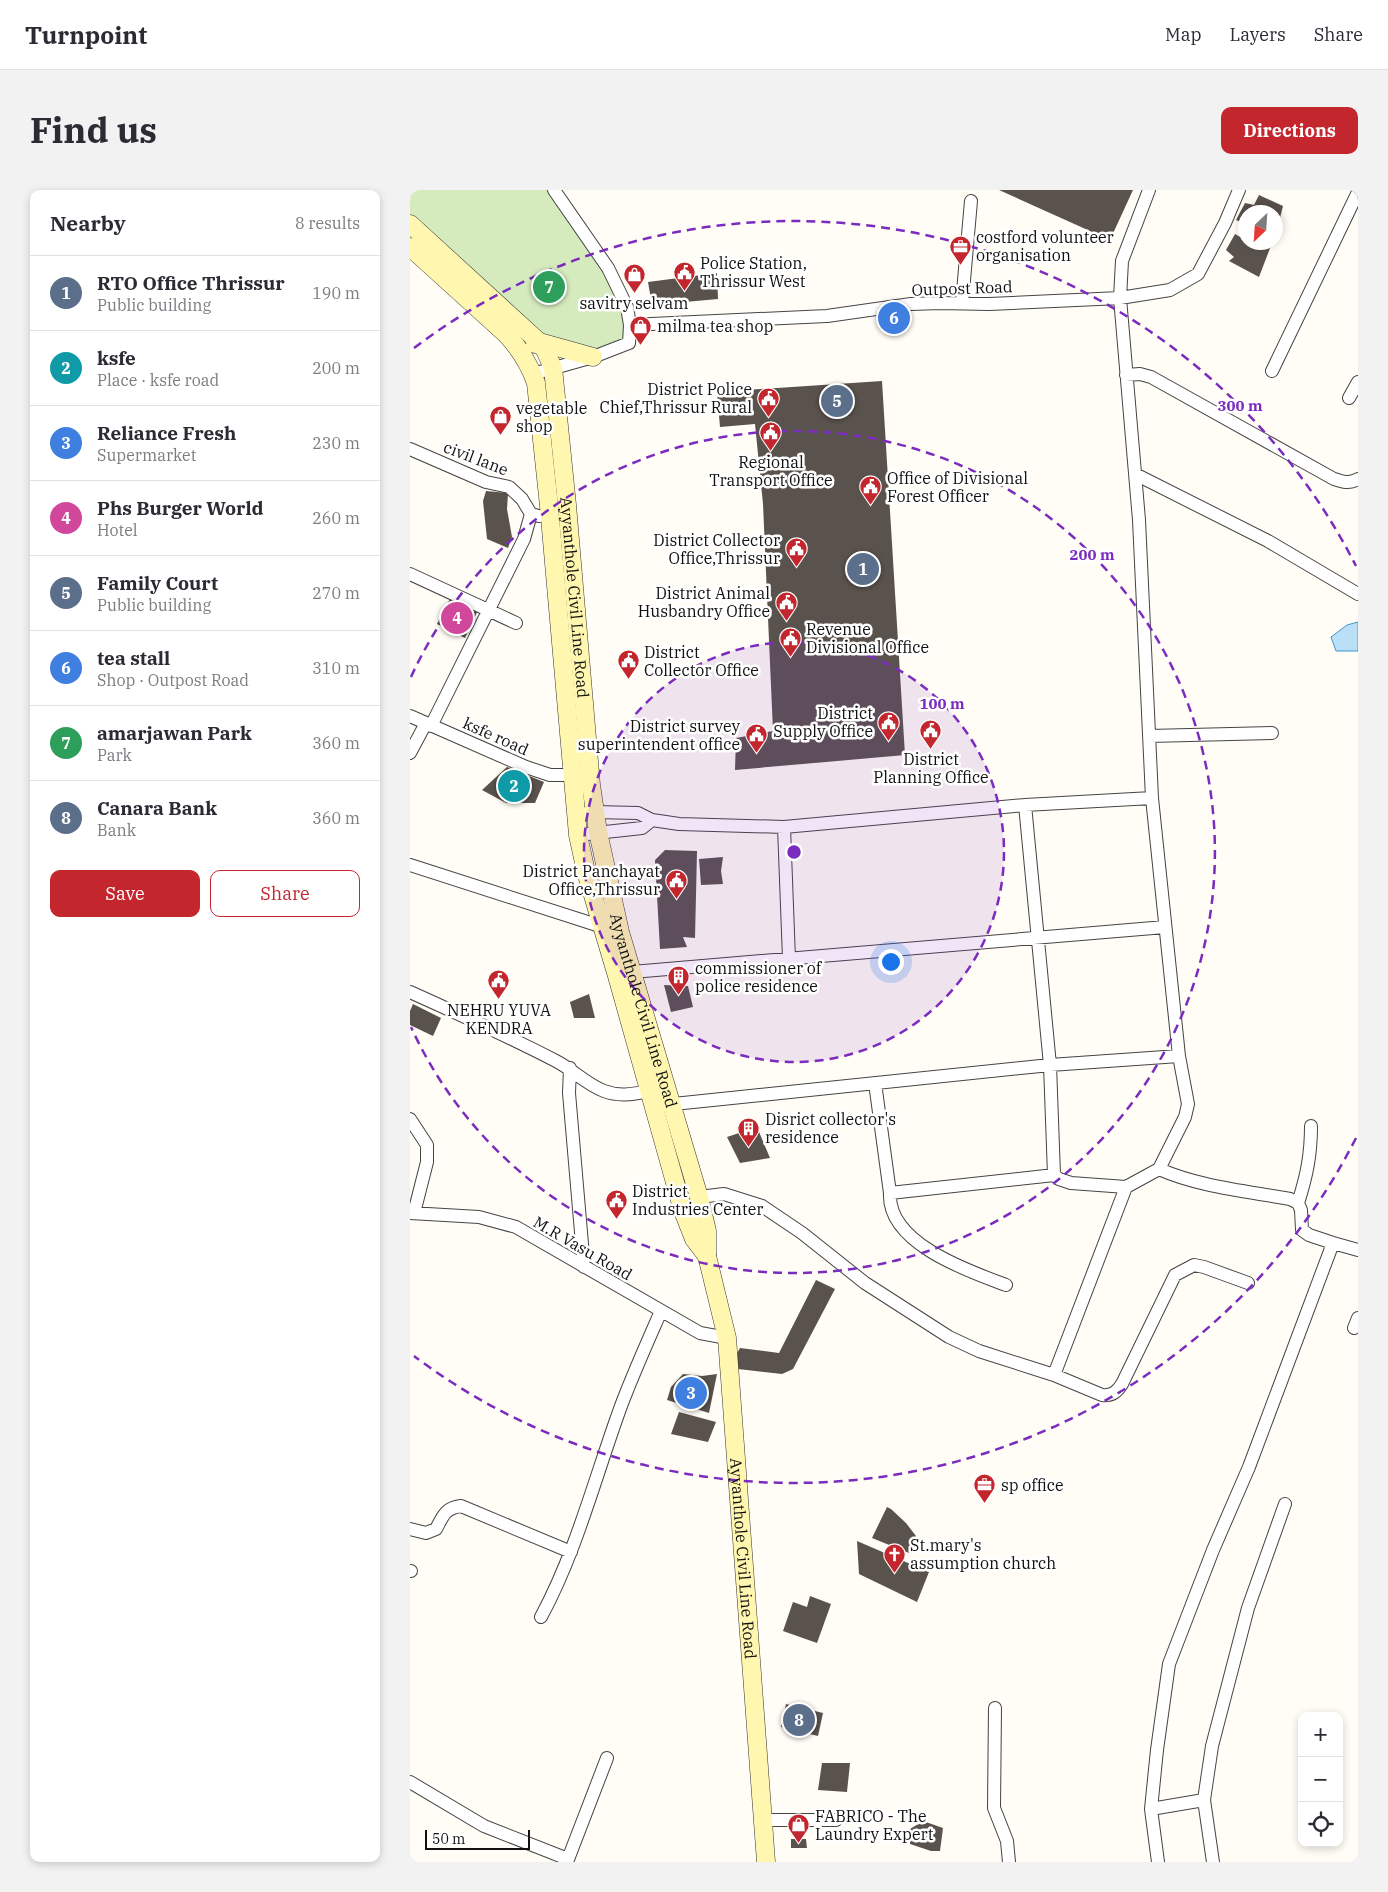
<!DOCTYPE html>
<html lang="en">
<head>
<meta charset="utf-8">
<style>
	body { margin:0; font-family:"IBM Plex Serif",serif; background:#f2f2f3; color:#2b2b33 }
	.controls { position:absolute; right:15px; bottom:15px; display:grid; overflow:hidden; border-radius:10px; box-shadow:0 2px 8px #0003 }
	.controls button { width:45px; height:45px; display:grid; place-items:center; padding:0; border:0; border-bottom:1px solid #e1e1e2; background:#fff; color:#2b2b33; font:25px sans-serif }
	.compass { position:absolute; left:828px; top:15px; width:45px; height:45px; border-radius:50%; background:#fff; box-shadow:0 2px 8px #0003; rotate:205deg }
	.scale { position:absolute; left:15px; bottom:12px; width:105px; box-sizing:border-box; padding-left:5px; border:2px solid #111; border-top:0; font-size:14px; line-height:18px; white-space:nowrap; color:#111; -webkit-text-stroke:4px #fff; paint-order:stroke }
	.you { position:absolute; left:480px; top:771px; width:18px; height:18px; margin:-12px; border:4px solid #fff; border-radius:50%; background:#1a73e8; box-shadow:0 0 0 8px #1a73e833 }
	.badge { display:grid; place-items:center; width:32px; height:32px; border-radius:50%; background:#c4262e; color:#fff; font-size:16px; font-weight:700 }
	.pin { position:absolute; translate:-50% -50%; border:2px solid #fff; box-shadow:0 1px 5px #0006 }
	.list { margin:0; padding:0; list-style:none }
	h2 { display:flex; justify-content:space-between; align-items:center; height:65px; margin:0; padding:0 20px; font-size:21px }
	h2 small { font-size:16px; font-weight:400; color:#7c7c81 }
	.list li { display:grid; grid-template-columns:32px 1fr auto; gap:15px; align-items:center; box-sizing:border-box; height:75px; padding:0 20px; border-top:1px solid #e1e1e2 }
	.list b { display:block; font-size:19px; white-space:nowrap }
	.list p { margin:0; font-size:16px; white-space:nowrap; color:#7c7c81 }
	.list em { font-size:16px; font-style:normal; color:#7c7c81 }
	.actions { display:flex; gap:10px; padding:15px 20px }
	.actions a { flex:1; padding:11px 0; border:1px solid #c4262e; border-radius:10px; text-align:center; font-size:18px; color:#c4262e }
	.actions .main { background:#c4262e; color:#fff }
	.icon { flex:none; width:28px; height:28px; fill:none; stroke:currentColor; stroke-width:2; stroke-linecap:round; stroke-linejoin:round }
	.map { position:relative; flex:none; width:948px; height:1672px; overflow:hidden; border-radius:10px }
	header { display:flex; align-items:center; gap:30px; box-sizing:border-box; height:70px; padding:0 25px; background:#fff; border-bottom:1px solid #e1e1e2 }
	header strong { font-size:24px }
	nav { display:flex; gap:28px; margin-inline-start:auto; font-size:18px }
	.intro { display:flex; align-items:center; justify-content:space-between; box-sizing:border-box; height:120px; padding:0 30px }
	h1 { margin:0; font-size:35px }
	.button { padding:12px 22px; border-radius:10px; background:#c4262e; color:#fff; font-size:18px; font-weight:700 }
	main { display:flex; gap:30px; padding:0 30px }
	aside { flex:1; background:#fff; border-radius:10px; box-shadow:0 2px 8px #0003 }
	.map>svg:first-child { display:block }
	.park { fill:#d5ebbd }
	.water { fill:#b9e0f7; stroke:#3f96cf }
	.building { fill:#5a524d }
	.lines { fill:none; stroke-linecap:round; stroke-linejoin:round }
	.street-casing { stroke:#444; stroke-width:14 }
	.secondary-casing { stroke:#333; stroke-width:19 }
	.street { stroke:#fff; stroke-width:12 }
	.secondary { stroke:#fff6b0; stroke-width:18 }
	.ring { fill:none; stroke:#7b2cbf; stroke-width:2.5; stroke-dasharray:9 6 }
	.labels { text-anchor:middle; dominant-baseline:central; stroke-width:5; stroke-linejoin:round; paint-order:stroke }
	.poi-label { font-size:16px; fill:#111; stroke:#fff; text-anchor:start }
	.street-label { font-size:16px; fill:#111; stroke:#fff }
	.centre { fill:#7b2cbf; stroke:#fff; stroke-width:2.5 }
	.ring-label { font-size:15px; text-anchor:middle; font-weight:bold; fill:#7b2cbf; stroke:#fff; stroke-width:5; stroke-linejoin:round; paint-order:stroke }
</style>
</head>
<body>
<header>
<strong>Turnpoint</strong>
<nav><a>Map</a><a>Layers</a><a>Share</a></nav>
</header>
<div class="intro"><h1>Find us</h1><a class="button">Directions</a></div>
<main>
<aside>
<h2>Nearby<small>8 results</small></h2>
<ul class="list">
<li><span class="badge" style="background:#5c6f8a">1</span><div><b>RTO Office Thrissur</b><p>Public building</p></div><em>190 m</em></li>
<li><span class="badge" style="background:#0f9aa8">2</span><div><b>ksfe</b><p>Place · ksfe road</p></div><em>200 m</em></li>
<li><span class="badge" style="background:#3f7fe0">3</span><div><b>Reliance Fresh</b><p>Supermarket</p></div><em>230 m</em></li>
<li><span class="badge" style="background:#d1479c">4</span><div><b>Phs Burger World</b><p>Hotel</p></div><em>260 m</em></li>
<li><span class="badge" style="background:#5c6f8a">5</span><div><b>Family Court</b><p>Public building</p></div><em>270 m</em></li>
<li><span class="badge" style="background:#3f7fe0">6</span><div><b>tea stall</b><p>Shop · Outpost Road</p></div><em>310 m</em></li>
<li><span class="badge" style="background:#2e9e5b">7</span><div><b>amarjawan Park</b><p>Park</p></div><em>360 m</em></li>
<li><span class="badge" style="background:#5c6f8a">8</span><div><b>Canara Bank</b><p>Bank</p></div><em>360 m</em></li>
</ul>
<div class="actions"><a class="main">Save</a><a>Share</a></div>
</aside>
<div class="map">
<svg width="948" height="1672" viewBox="0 0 948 1672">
	<rect width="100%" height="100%" fill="#fffdf5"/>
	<path class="park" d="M0,0H144L217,117L219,152L183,165L130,151L0,32Z"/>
	<path class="water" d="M948,432V461H926L921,447L937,435Z"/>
	<path class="building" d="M589,0H723L700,50Z
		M849,5L873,16L866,44V22H836V34L826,30L835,13L844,15Z
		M836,42V52L862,53L849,87L819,71L824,67L816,60L825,44L832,48Z
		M307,83L308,109L242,115L238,92Z
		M472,191L495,565L325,580L326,548L363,541L353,314L345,234L310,237L307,202Z
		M76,301L98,303L97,319L102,347L98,358L77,349L73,311Z
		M40,409L67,422L55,448L27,434Z
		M97,577L134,592L125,613H96L72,600Z
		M255,660L287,661L285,748L273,747L277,757L250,759L245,670Z
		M313,667L311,681L313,694L291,695L289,669Z
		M254,795L278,796L283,817L261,822Z
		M179,804L185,828H164L160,812Z
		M3,814L31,828L23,846L0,835V821Z
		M347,937L360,968L330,973L317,947Z
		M406,1090L425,1099L383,1179L372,1184L328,1179L326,1165L330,1158L369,1163Z
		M273,1184L292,1186L307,1184L299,1223L257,1210L261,1197Z
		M269,1222L306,1232L298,1252L261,1244Z
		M477,1317L481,1319L496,1333L506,1346L499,1363L462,1348Z
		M447,1351L519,1382L507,1412L449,1384Z
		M400,1406L421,1414L407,1453L373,1441L383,1412L397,1417Z
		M376,1514L413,1523L408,1546L371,1537Z
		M412,1573H440L437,1602L408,1600Z
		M513,1631L533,1638L530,1661H521L500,1654V1639Z
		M381,1649H396L397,1658H381Z"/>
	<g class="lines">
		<defs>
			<path id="street" d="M739,0L712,71L710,108L729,330L742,608
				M552,113L561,11
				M220,135L417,126L501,114L530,113L579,114L710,108L760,100L788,84L815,33L829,0
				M862,181L948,2
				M123,184L183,167L219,153L220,135L217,117L198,78L144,0
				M716,185L730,184L741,187L924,289C933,292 939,294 948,289
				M939,208L948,192
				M0,259L76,292L99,297L112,309L121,324L129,326
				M725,284L858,351L948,404
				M0,384L106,433
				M0,526L116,577L140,585H162
				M21,536L114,349L121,324
				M739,546L862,543
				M0,563L16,533
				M615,615L640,875L769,866
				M166,625L185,622L228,623L242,630L269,634L374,637L615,615L742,608L769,866L778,914L775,927L749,979L716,997L661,993L649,989L644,985L640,875L254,915
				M374,637L379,769
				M168,645L232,638L242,630
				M0,675L193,737
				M222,782L755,737
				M0,802C49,824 98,846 146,871C162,879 177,895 194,901C210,907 223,904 239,901
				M160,878L159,903L174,1077
				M465,893L480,1003C477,1053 558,1081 596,1095
				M0,929L17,955V972L4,1023
				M480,1003L644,985
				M289,1007L314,1004L352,1016L392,1043L455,1093L539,1147L569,1161L644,1185L692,1205C702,1206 707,1202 712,1194L765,1085L784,1075L794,1077L838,1093
				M888,1013C897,985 901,964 901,936
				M0,1023L69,1027L106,1037L290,1143L317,1148
				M923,1053L948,1060
				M944,1138L948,1128
				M644,1185L716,997
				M0,1339L16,1343L26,1339C33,1326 35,1318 51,1316L161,1362
				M0,1381H1
				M131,1427C167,1360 185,1287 211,1216C223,1184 237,1153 251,1121
				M585,1518L584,1618L597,1651L599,1672
				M0,1592L74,1636L158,1669
				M794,1610L803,1672
				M741,1619L794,1610L802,1556L838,1418L875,1314
				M353,1630H426
				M157,1672L197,1568
				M748,1672L741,1619L747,1560L759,1474L803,1360L839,1277L923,1053L899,1045L892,1040L891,1020L888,1013L880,1009C836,1001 790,997 749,979"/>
			<g id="secondary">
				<path id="s1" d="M0,34L129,152L135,160L143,178L157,315L181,595L188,642L210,742L289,1007L297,1041V1066L317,1148L356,1672"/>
				<path d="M0,57L96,144C110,159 119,173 126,193L139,316L168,645L176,682L207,786L273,1021L284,1049L297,1066"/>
				<path d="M125,154L129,152L183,167"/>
			</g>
		</defs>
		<use href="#street" class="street-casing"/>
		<use href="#secondary" class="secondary-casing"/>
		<use href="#street" class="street"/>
		<use href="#secondary" class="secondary"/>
	</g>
	<circle cx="384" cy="662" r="210" fill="#7b2cbf" fill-opacity=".12"/>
	<g class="ring">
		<circle cx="384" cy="662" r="210"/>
		<path d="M1 487A421 421 0 1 1 1 837"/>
		<path d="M946 948A631 631 0 0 1 4 1166M4 158A631 631 0 0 1 946 376"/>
	</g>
	<defs>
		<symbol id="office-pin" viewBox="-11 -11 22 30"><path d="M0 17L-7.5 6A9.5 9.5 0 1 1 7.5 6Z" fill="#c4262e" stroke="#fff"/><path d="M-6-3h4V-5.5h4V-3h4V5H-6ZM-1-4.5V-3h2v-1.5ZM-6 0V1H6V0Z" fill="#fff"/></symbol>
		<symbol id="civic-pin" viewBox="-11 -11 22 30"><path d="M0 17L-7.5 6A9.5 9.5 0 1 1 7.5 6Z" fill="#c4262e" stroke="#fff"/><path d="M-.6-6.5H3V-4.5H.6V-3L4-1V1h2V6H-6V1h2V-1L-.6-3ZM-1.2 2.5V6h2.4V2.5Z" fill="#fff"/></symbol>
		<symbol id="shop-pin" viewBox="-11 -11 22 30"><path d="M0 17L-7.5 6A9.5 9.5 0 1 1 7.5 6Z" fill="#c4262e" stroke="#fff"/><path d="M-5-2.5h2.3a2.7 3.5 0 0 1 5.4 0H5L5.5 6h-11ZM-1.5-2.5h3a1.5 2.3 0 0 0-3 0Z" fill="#fff"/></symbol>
		<symbol id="building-pin" viewBox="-11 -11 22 30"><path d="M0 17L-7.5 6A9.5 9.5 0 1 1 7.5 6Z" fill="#c4262e" stroke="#fff"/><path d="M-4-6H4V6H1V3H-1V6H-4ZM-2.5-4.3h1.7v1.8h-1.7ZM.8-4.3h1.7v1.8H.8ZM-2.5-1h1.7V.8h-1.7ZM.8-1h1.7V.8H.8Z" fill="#fff"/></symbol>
		<symbol id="church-pin" viewBox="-11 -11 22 30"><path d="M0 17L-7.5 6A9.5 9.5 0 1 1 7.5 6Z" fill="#c4262e" stroke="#fff"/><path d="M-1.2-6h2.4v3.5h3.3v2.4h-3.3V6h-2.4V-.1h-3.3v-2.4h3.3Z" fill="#fff"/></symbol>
	</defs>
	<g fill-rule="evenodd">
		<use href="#office-pin" x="538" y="44" width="25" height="34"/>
		<use href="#civic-pin" x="262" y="70" width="25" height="34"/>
		<use href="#shop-pin" x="212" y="72" width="25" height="34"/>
		<use href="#shop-pin" x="218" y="124" width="25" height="34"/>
		<use href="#civic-pin" x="346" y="196" width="25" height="34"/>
		<use href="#shop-pin" x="78" y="214" width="25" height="34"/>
		<use href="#civic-pin" x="348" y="230" width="25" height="34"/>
		<use href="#civic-pin" x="448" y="284" width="25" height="34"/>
		<use href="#civic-pin" x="374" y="346" width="25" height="34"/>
		<use href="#civic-pin" x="364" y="400" width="25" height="34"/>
		<use href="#civic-pin" x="368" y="436" width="25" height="34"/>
		<use href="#civic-pin" x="206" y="458" width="25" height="34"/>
		<use href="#civic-pin" x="466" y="520" width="25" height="34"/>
		<use href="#civic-pin" x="508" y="528" width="25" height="34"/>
		<use href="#civic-pin" x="334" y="532" width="25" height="34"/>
		<use href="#civic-pin" x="254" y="678" width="25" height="34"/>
		<use href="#building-pin" x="256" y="774" width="25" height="34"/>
		<use href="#civic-pin" x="76" y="778" width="25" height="34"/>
		<use href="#building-pin" x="326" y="926" width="25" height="34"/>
		<use href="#civic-pin" x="194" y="998" width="25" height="34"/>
		<use href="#office-pin" x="562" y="1282" width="25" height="34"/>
		<use href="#church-pin" x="472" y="1352" width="25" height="34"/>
		<use href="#shop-pin" x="376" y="1622" width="25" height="34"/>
	</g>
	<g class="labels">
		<g class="poi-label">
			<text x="566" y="47">costford volunteer<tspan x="566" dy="18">organisation</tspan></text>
			<text x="290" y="73">Police Station,<tspan x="290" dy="18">Thrissur West</tspan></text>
			<text x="224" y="113" text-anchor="middle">savitry selvam</text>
			<text x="247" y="136">milma tea shop</text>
			<text x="342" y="199" text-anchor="end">District Police<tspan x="342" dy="18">Chief,Thrissur Rural</tspan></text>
			<text x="106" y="218">vegetable<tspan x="106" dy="18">shop</tspan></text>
			<text x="361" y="272" text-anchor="middle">Regional<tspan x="361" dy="18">Transport Office</tspan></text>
			<text x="477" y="288">Office of Divisional<tspan x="477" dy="18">Forest Officer</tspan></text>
			<text x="370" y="350" text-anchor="end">District Collector<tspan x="370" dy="18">Office,Thrissur</tspan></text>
			<text x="360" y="403" text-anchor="end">District Animal<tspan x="360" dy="18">Husbandry Office</tspan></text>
			<text x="396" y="439">Revenue<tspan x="396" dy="18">Divisional Office</tspan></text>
			<text x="234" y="462">District<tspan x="234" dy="18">Collector Office</tspan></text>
			<text x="463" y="523" text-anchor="end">District<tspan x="463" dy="18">Supply Office</tspan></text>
			<text x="330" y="536" text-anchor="end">District survey<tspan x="330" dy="18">superintendent office</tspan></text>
			<text x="521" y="569" text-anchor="middle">District<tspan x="521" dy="18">Planning Office</tspan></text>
			<text x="250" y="681" text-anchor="end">District Panchayat<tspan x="250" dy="18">Office,Thrissur</tspan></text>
			<text x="285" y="778">commissioner of<tspan x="285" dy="18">police residence</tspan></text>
			<text x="89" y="820" text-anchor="middle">NEHRU YUVA<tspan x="89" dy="18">KENDRA</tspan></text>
			<text x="355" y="929">Disrict collector's<tspan x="355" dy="18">residence</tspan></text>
			<text x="222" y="1001">District<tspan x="222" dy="18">Industries Center</tspan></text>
			<text x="591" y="1295">sp office</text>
			<text x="500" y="1355">St.mary's<tspan x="500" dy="18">assumption church</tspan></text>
			<text x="405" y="1626">FABRICO - The<tspan x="405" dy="18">Laundry Expert</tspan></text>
		</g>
		<g class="street-label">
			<text transform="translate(552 98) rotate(-2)">Outpost Road</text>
			<text transform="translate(66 268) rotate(21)">civil lane</text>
			<text stroke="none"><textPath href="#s1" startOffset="435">Ayyanthole Civil Line Road</textPath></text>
			<text transform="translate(86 546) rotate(24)">ksfe road</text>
			<text stroke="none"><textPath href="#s1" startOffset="855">Ayyanthole Civil Line Road</textPath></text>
			<text transform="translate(173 1058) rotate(30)">M.R Vasu Road</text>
			<text stroke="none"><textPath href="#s1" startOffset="1415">Ayyanthole Civil Line Road</textPath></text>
		</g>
	</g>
	<circle cx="384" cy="662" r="8" class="centre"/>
	<g class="ring-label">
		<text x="830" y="221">300 m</text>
		<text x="682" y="370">200 m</text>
		<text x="532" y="519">100 m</text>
	</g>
</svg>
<div class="controls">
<button>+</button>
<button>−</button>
<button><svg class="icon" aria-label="locate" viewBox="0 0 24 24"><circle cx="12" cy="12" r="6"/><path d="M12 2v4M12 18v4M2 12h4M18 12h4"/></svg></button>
</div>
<svg class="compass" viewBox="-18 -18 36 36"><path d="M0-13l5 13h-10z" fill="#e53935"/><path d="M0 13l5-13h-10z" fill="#7c7c81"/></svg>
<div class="scale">50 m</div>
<div class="you"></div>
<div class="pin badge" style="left:453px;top:379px;background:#5c6f8a">1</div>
<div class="pin badge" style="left:104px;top:596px;background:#0f9aa8">2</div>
<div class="pin badge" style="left:281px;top:1203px;background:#3f7fe0">3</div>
<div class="pin badge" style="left:47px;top:428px;background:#d1479c">4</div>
<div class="pin badge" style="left:427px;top:211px;background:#5c6f8a">5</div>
<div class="pin badge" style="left:484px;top:128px;background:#3f7fe0">6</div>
<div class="pin badge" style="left:139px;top:97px;background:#2e9e5b">7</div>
<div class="pin badge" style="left:389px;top:1530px;background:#5c6f8a">8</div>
</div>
</main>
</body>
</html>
